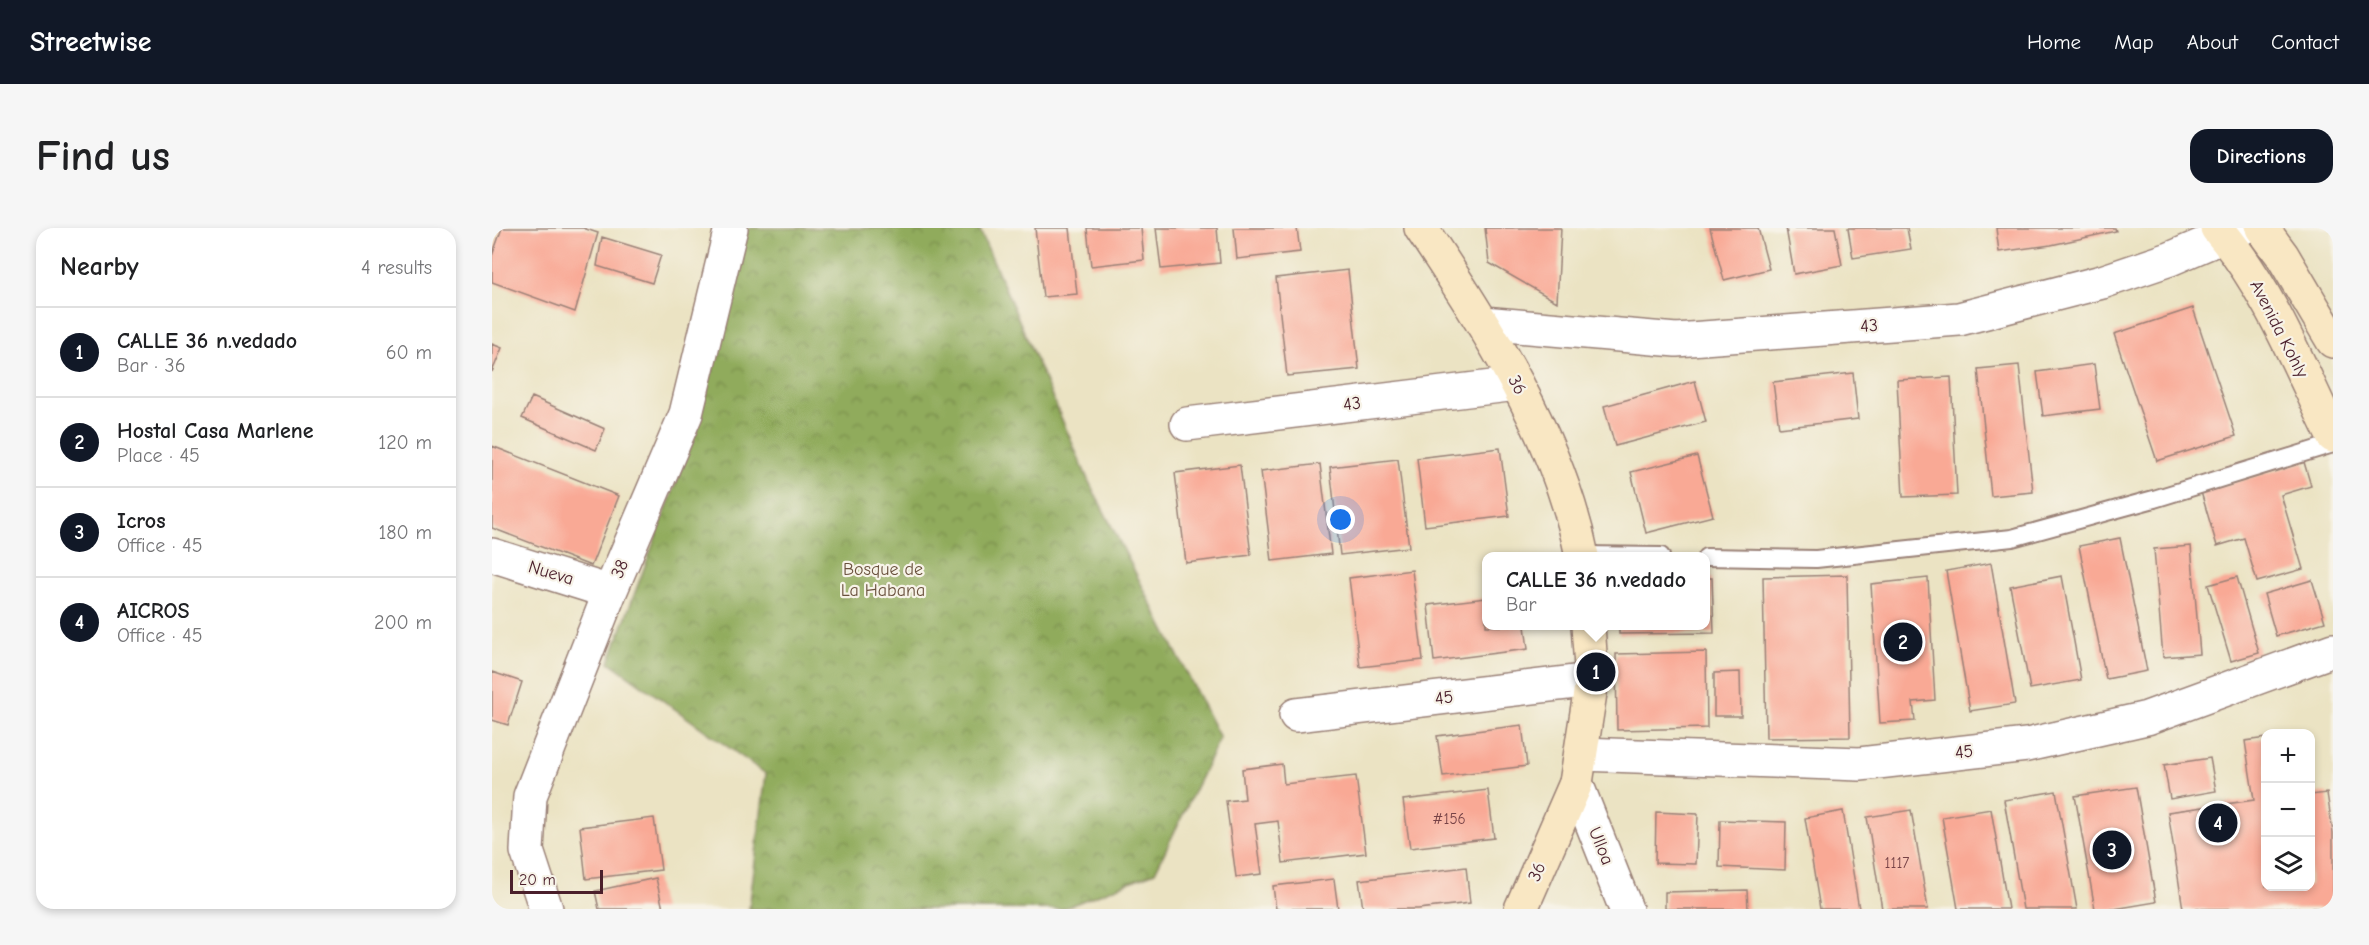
<!DOCTYPE html>
<html lang="en">
<head>
<meta charset="utf-8">
<style>
	body { margin:0; font-family:"Comic Neue",sans-serif; background:#f6f6f6; color:#202124 }
	.controls { position:absolute; right:18px; bottom:18px; display:grid; overflow:hidden; border-radius:12px; box-shadow:0 3px 9px #0003 }
	.controls button { width:54px; height:54px; display:grid; place-items:center; padding:0; border:0; border-bottom:2px solid #e0e0e0; background:#fff; color:#202124; font:30px sans-serif }
	.scale { position:absolute; left:18px; bottom:15px; width:93px; box-sizing:border-box; padding-left:6px; border:3px solid #4a1f2b; border-top:0; font-size:16px; line-height:21px; white-space:nowrap; color:#4a1f2b; -webkit-text-stroke:4px #f7f3e8; paint-order:stroke }
	.you { position:absolute; left:849px; top:292px; width:21px; height:21px; margin:-15px; border:4px solid #fff; border-radius:50%; background:#1a73e8; box-shadow:0 0 0 9px #1a73e833 }
	.badge { display:grid; place-items:center; width:39px; height:39px; border-radius:50%; background:#111827; color:#fff; font-size:20px; font-weight:700 }
	.pin { position:absolute; translate:-50% -50%; border:3px solid #fff; box-shadow:0 2px 6px #0006 }
	.popup { position:absolute; left:990px; top:324px; width:228px; height:78px; box-sizing:border-box; display:grid; place-content:center; border-radius:12px; background:#fff; filter:drop-shadow(0 2px 4px #0005); font-size:20px; white-space:nowrap; color:#757577 }
	.popup b { font-size:22px; color:#202124 }
	.popup::after { content:''; position:absolute; left:50%; top:100%; margin-left:-12px; border:12px solid transparent; border-top-color:#fff }
	.list { margin:0; padding:0; list-style:none }
	h2 { display:flex; justify-content:space-between; align-items:center; height:78px; margin:0; padding:0 24px; font-size:26px }
	h2 small { font-size:20px; font-weight:400; color:#757577 }
	.list li { display:grid; grid-template-columns:39px 1fr auto; gap:18px; align-items:center; box-sizing:border-box; height:90px; padding:0 24px; border-top:2px solid #e0e0e0 }
	.list b { display:block; font-size:22px; white-space:nowrap }
	.list p { margin:0; font-size:20px; white-space:nowrap; color:#757577 }
	.list em { font-size:20px; font-style:normal; color:#757577 }
	.icon { flex:none; width:33px; height:33px; fill:none; stroke:currentColor; stroke-width:2; stroke-linecap:round; stroke-linejoin:round }
	.map { position:relative; flex:none; width:1841px; height:681px; overflow:hidden; border-radius:18px }
	header { display:flex; align-items:center; gap:36px; box-sizing:border-box; height:84px; padding:0 30px; background:#111827; color:#fff }
	header strong { font-size:28px }
	nav { display:flex; gap:33px; margin-inline-start:auto; font-size:21px }
	.intro { display:flex; align-items:center; justify-content:space-between; box-sizing:border-box; height:144px; padding:0 36px }
	h1 { margin:0; font-size:42px }
	.button { padding:15px 27px; border-radius:18px; background:#111827; color:#fff; font-size:21px; font-weight:700 }
	main { display:flex; gap:36px; padding:0 36px }
	aside { flex:1; background:#fff; border-radius:18px; box-shadow:0 3px 9px #0003 }
	.map>svg:first-child { display:block }
	.forest { fill:url(#forest-crowns); stroke:#6d6544; stroke-width:1.5 }
	.building { fill:#f9a995 }
	.lines { fill:none; stroke-linecap:round; stroke-linejoin:round }
	.lane-casing { stroke:#9a8177; stroke-width:20 }
	.street-casing { stroke:#9a8177; stroke-width:36 }
	.secondary-casing { stroke:#9a8177; stroke-width:36 }
	.lane { stroke:#fff; stroke-width:16 }
	.street { stroke:#fff; stroke-width:33 }
	.secondary { stroke:#f9e7c3; stroke-width:33 }
	.labels { text-anchor:middle; dominant-baseline:central; stroke-width:4.5; stroke-linejoin:round; paint-order:stroke }
	.number-label { font-size:15px; fill:#764246 }
	.street-label { font-size:18px; fill:#4a1f2b; stroke:#f7f3e8 }
	.park-label { font-size:18px; fill:#6a513d; stroke:#f7f3e8 }
</style>
</head>
<body>
<header>
<strong>Streetwise</strong>
<nav><a>Home</a><a>Map</a><a>About</a><a>Contact</a></nav>
</header>
<div class="intro"><h1>Find us</h1><a class="button">Directions</a></div>
<main>
<aside>
<h2>Nearby<small>4 results</small></h2>
<ul class="list">
<li><span class="badge">1</span><div><b>CALLE 36 n.vedado</b><p>Bar · 36</p></div><em>60 m</em></li>
<li><span class="badge">2</span><div><b>Hostal Casa Marlene</b><p>Place · 45</p></div><em>120 m</em></li>
<li><span class="badge">3</span><div><b>Icros</b><p>Office · 45</p></div><em>180 m</em></li>
<li><span class="badge">4</span><div><b>AICROS</b><p>Office · 45</p></div><em>200 m</em></li>
</ul>
</aside>
<div class="map">
<svg width="1841" height="681" viewBox="0 0 1841 681">
	<defs>
		<pattern id="forest-crowns" width="20" height="18" patternUnits="userSpaceOnUse" patternTransform="scale(1.5)"><rect width="20" height="18" fill="#90ab5c"/><path d="M2 6a3 3 0 1 1 6 0M12 15a3 3 0 1 1 6 0" fill="none" stroke="#788b4c"/></pattern>
	</defs>
	<rect width="100%" height="100%" fill="#f7f3e8"/>
	<filter id="ink" filterUnits="userSpaceOnUse"><feTurbulence type="fractalNoise" baseFrequency=".0167" numOctaves="2"/><feDisplacementMap in="SourceGraphic" scale="12" xChannelSelector="R" yChannelSelector="G"/><feConvolveMatrix kernelMatrix="1 2 1 2 8 2 1 2 1" color-interpolation-filters="sRGB"/></filter>
	<filter id="wash" filterUnits="userSpaceOnUse"><feTurbulence type="fractalNoise" baseFrequency=".008" numOctaves="4" result="noise"/><feDisplacementMap in="SourceGraphic" scale="24" xChannelSelector="R" yChannelSelector="G"/><feGaussianBlur stdDeviation="1.35" result="paint"/><feColorMatrix in="noise" values="0 0 0 0 0 0 0 0 0 0 0 0 0 0 0 0 0 1.4 0 .05"/><feComposite in="paint" operator="in"/></filter>
	<g filter="url(#wash)">
		<rect width="100%" height="100%" fill="#ebe3c3"/>
		<path class="forest" d="M256,0H487L597,254L728,510L663,644L570,681H257L274,546L117,434L205,199Z"/>
		<g id="blocks">
			<path class="building" d="M10,0H91L106,5L83,84L0,54V28Z
				M543,0H578L585,66L551,69Z
				M595,0H649L652,32L599,38Z
				M664,0H725L728,35L669,41Z
				M742,0H805L808,24L745,31Z
				M993,0H1069L1065,74L997,35Z
				M1218,0H1266L1277,41L1232,52Z
				M1294,0H1343L1350,37L1302,46Z
				M1356,0H1415L1419,21L1361,30Z
				M1504,0H1623L1624,3L1559,17L1507,24Z
				M110,9L169,27L160,55L105,38Z
				M856,42L867,141L795,148L784,50Z
				M1701,80L1744,208L1665,233L1622,106Z
				M0,116L10,120L0,144Z
				M1602,136L1608,181L1551,188L1545,144Z
				M1527,137L1541,264L1499,268L1486,141Z
				M1361,145L1366,191L1287,200L1281,154Z
				M1459,149L1465,267L1411,269L1405,152Z
				M1203,153L1214,194L1123,218L1112,178Z
				M40,169L113,201L104,222L30,190Z
				M0,218L127,268L99,338L0,300Z
				M1008,220L1017,288L933,298L925,230Z
				M1205,228L1221,288L1154,305L1139,244Z
				M906,231L917,319L848,327L838,239Z
				M1812,234L1819,258L1789,267L1811,341L1765,354L1752,310L1725,318L1709,264Z
				M828,236L839,326L780,333L769,243Z
				M748,237L759,327L694,335L683,245Z
				M1628,310L1655,443L1614,451L1587,318Z
				M1699,318L1708,426L1671,429L1662,321Z
				M1499,335L1523,476L1478,483L1454,343Z
				M920,342L931,432L868,439L857,350Z
				M1355,347L1358,509L1274,510L1271,349Z
				M1570,348L1589,452L1538,461L1518,358Z
				M1745,349L1767,425L1739,433L1716,357Z
				M1214,350H1220L1222,405L1127,406V398H1214Z
				M1436,350L1443,472L1421,474L1423,493L1388,495L1379,356Z
				M1820,352L1833,394L1784,408L1772,366Z
				M994,370V398H1033L1036,421L942,433L936,377Z
				M1214,424L1215,500L1125,502L1124,426Z
				M0,444L30,454L16,497L0,492Z
				M1248,444L1249,488H1222V445Z
				M1030,497L1035,538L951,548L945,508Z
				M1774,510V658H1818V567L1835,565L1841,605V680L1691,681L1676,584L1762,572L1753,513Z
				M1718,530L1724,563L1678,571L1672,537Z
				M790,536L792,556L864,548L874,625L791,635L786,593L763,596L770,646L744,649L734,573L753,571L750,541Z
				M1644,559L1664,674L1622,681H1603L1583,568Z
				M996,562L1002,610L918,620L911,572Z
				M1564,563L1585,681H1531L1512,572Z
				M1499,581L1516,681H1466L1450,589Z
				M1419,582L1436,681H1390L1375,589Z
				M1351,583L1367,681H1328L1313,590Z
				M1164,584L1206,586L1204,636L1163,635Z
				M162,590L169,642L94,651L88,599Z
				M1228,592L1294,594L1293,642L1227,639Z
				M974,639L978,675L926,681H871L867,652Z
				M164,650L171,681H107L103,663Z
				M842,651L846,681H784L781,658Z
				M1255,662L1256,681H1173V664Z"/>
		</g>
	</g>
	<g filter="url(#ink)">
		<use href="#blocks" fill-opacity="0" stroke="#9a8177" stroke-width="1.5"/>
		<g class="lines">
			<defs>
				<path id="lane" d="M1090,327L1169,328
					M1214,329L1324,331L1520,310L1662,271L1841,216"/>
				<path id="street" d="M991,95L1184,112L1467,91L1610,54L1678,31L1750,0
					M695,196L1025,156
					M0,327L118,364
					M804,487L1100,452
					M1089,526L1368,536L1535,517L1655,490L1841,422
					M1084,555L1134,681
					M54,681L35,623L38,568L118,364L194,186L239,0"/>
				<path id="secondary" d="M929,0C996,101 1066,208 1090,328
					M1725,0C1777,61 1806,136 1841,208
					M1770,0L1790,27L1841,113
					M1029,681L1084,555L1100,452L1096,398"/>
			</defs>
			<use href="#lane" class="lane-casing"/>
			<use href="#street" class="street-casing"/>
			<use href="#secondary" class="secondary-casing"/>
			<use href="#lane" class="lane"/>
			<use href="#street" class="street"/>
			<use href="#secondary" class="secondary"/>
		</g>
	</g>
	<g class="labels">
		<g class="number-label">
			<text x="957" y="591">#156</text>
			<text x="1405" y="635">1117</text>
		</g>
		<g class="street-label">
			<text transform="translate(1377 98) rotate(-4)">43</text>
			<text transform="translate(1787 101) rotate(63)">Avenida Kohly</text>
			<text transform="translate(1025 157) rotate(63)">36</text>
			<text transform="translate(860 176) rotate(-7)">43</text>
			<text transform="translate(128 341) rotate(-67)">38</text>
			<text transform="translate(59 345) rotate(17)">Nueva</text>
			<text transform="translate(952 470) rotate(-7)">45</text>
			<text transform="translate(1472 524) rotate(-6)">45</text>
			<text transform="translate(1109 618) rotate(68)">Ulloa</text>
			<text transform="translate(1045 644) rotate(-67)">36</text>
		</g>
		<g class="park-label">
			<text x="391" y="341">Bosque de<tspan x="391" dy="21">La Habana</tspan></text>
		</g>
	</g>
</svg>
<div class="controls">
<button>+</button>
<button>−</button>
<button><svg class="icon" aria-label="layers" viewBox="0 0 24 24"><path d="M12 4l9 5-9 5-9-5zM3 14l9 5 9-5"/></svg></button>
</div>
<div class="scale">20 m</div>
<div class="you"></div>
<div class="pin badge" style="left:1104px;top:444px">1</div>
<div class="popup"><b>CALLE 36 n.vedado</b>Bar</div>
<div class="pin badge" style="left:1411px;top:414px">2</div>
<div class="pin badge" style="left:1620px;top:622px">3</div>
<div class="pin badge" style="left:1726px;top:595px">4</div>
</div>
</main>
</body>
</html>
